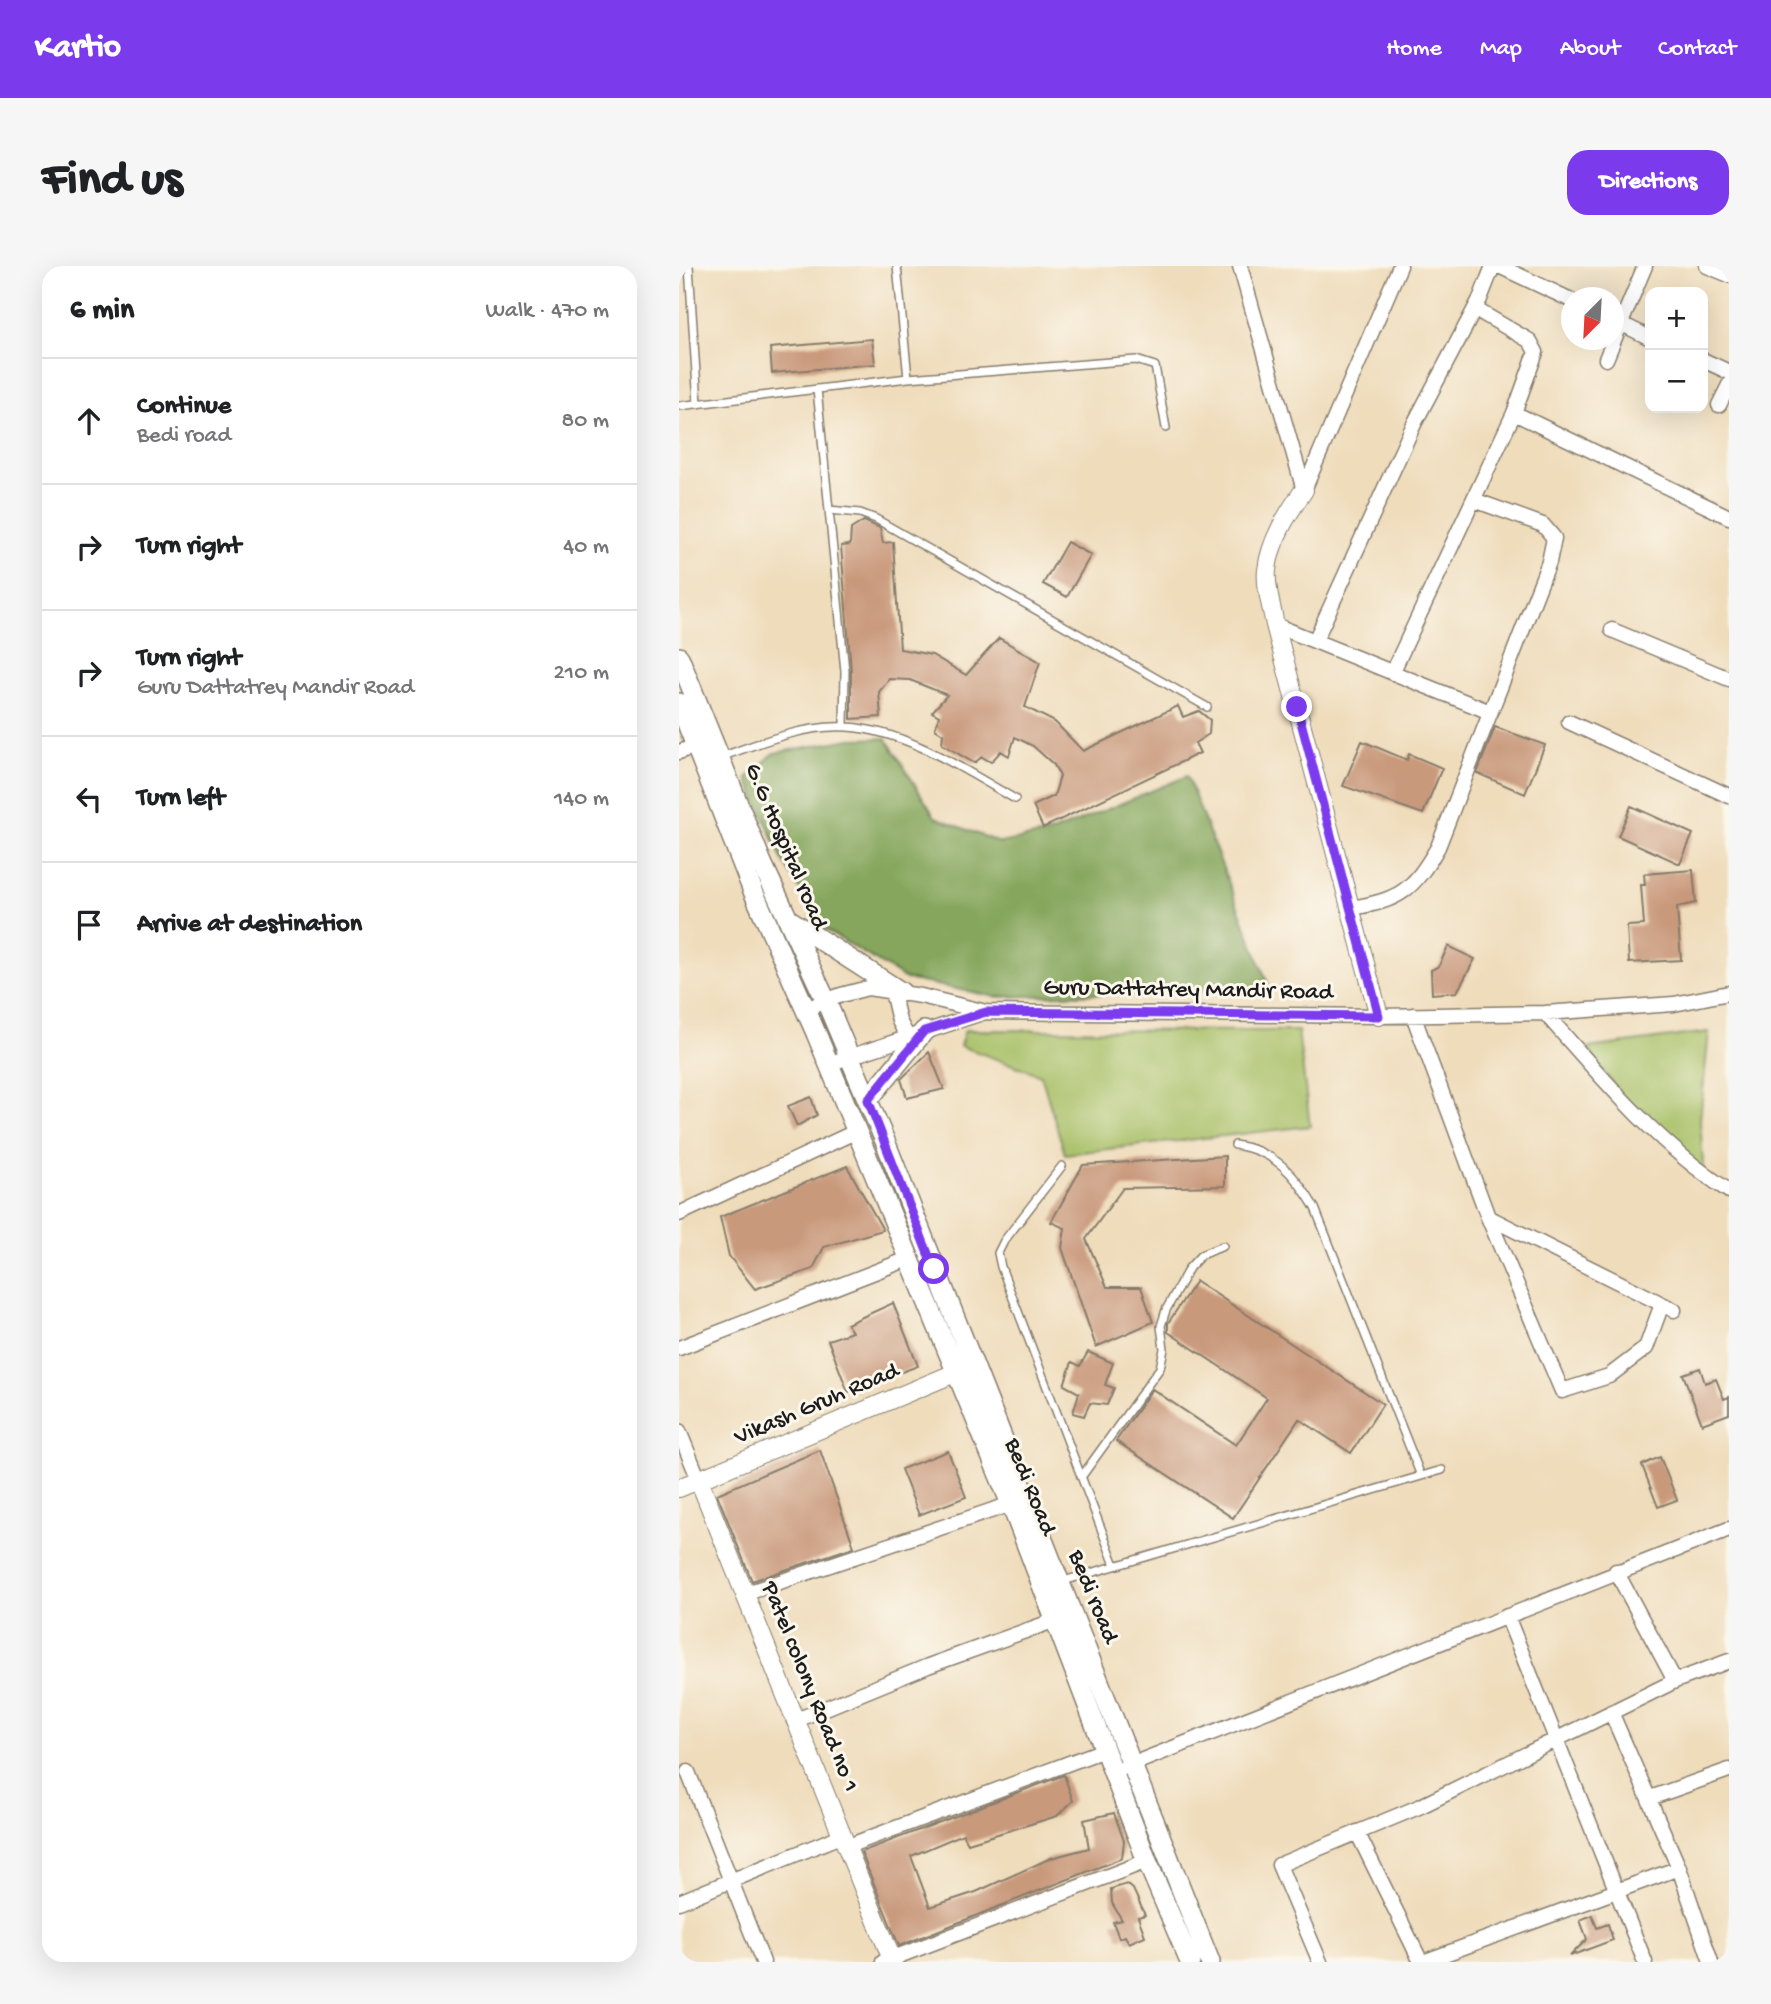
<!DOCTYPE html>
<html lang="en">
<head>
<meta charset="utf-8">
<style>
	body { margin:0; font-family:"Gochi Hand",sans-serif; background:#f6f6f6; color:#202124 }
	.controls { position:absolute; right:21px; top:21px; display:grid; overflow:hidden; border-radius:14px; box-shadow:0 7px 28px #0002 }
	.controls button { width:63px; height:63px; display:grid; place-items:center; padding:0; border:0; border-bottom:2px solid #e0e0e0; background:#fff; color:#202124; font:35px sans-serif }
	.compass { position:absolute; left:882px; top:21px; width:63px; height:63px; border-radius:50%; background:#fff; box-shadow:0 7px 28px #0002; rotate:204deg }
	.stop { position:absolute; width:21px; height:21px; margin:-16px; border:5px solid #7c3aed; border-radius:50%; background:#fff }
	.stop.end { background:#7c3aed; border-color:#fff; box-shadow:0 2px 7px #0008 }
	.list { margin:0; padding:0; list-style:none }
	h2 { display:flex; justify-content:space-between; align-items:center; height:91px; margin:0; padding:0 28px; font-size:30px }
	h2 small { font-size:23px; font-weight:400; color:#757577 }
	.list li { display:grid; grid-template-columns:46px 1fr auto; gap:21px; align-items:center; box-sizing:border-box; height:126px; padding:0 28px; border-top:2px solid #e0e0e0 }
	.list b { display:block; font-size:26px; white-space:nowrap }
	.list p { margin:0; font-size:23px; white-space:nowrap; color:#757577 }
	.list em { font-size:23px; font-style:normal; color:#757577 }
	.icon { flex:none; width:38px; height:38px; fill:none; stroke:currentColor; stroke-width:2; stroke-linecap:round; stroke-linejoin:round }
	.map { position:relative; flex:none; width:1050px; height:1696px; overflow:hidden; border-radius:21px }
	header { display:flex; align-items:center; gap:42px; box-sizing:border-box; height:98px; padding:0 35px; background:#7c3aed; color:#fff }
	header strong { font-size:33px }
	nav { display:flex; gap:38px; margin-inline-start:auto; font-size:24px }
	.intro { display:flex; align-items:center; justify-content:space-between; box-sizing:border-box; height:168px; padding:0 42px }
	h1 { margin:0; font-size:49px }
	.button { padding:18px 32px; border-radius:21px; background:#7c3aed; color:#fff; font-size:24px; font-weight:700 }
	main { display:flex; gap:42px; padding:0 42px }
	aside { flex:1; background:#fff; border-radius:21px; box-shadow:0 7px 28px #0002 }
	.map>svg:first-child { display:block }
	.green { fill:#a7c066; stroke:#626e41; stroke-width:2 }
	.forest { fill:#85a65b; stroke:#50613c; stroke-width:2 }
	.building { fill:#c9997b }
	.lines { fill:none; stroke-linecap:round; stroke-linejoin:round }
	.service-casing { stroke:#867c6c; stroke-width:10 }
	.minor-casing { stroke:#867c6c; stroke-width:17 }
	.tertiary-casing { stroke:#867c6c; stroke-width:20 }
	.secondary-casing { stroke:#867c6c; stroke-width:22 }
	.service { stroke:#fff; stroke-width:7 }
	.minor { stroke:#fff; stroke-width:14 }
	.tertiary { stroke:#fff; stroke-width:18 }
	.secondary { stroke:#fff; stroke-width:19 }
	.route { stroke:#7c3aed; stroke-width:9 }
	.labels { text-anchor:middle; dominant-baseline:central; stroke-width:6; stroke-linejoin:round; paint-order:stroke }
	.street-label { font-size:24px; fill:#1c1c1c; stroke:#fbf7ec }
</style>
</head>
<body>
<header>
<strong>Kartio</strong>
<nav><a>Home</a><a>Map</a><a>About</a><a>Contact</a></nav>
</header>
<div class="intro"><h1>Find us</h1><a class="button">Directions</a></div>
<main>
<aside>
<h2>6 min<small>Walk · 470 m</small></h2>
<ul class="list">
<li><svg class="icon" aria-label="ahead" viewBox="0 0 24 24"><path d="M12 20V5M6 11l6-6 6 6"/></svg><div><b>Continue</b><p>Bedi road</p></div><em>80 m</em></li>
<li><svg class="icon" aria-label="right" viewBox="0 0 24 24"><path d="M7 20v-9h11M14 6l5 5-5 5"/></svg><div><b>Turn right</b></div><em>40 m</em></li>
<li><svg class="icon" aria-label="right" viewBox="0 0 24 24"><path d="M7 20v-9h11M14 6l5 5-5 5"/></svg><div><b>Turn right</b><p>Guru Dattatrey Mandir Road</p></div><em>210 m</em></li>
<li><svg class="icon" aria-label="left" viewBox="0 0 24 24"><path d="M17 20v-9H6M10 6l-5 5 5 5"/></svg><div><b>Turn left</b></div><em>140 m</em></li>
<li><svg class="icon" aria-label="arrive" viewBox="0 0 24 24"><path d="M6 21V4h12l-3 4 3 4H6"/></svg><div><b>Arrive at destination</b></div></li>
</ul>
</aside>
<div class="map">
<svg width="1050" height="1696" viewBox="0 0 1050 1696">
	<rect width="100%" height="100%" fill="#fbf7ec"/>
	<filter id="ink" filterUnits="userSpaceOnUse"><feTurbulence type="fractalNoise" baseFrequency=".0143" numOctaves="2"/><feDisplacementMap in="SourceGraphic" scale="14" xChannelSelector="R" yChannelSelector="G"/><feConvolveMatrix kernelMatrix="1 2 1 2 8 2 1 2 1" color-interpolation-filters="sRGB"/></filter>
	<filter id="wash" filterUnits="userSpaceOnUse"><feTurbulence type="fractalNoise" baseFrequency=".00686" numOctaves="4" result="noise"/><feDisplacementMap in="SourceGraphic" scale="28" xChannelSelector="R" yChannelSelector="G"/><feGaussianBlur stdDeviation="1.57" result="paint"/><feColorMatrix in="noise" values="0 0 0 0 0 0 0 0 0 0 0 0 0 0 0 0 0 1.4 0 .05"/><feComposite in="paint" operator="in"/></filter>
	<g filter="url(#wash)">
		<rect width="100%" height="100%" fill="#efdcbb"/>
		<path class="green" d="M286,764L619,765L631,860L386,888L362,809L281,780Z
			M1030,766L1021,854L1025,909L941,829L909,782Z"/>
		<path class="forest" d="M207,472L256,551L321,577L371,567L508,510L591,723L317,731L227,713L142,661L102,591L68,512L95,487L171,473Z"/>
		<g id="blocks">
			<path class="building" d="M193,73L196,98L93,107L91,82Z
				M185,255L201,262L204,277L214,276L221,383L253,389L287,409L320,372L361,396L346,441L376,456L404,485L499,440L504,451L520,445L531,454L530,468L516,477L521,487L364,562L354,540L375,530L381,510L375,499L354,480L336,471L330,490L322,485L312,496L303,491L295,497L263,478L264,468L256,463L260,450L253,446L268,429L231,414L210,413L200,426L202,451L172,453V405L162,280L171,279L172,263Z
				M388,276L412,289L388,331L364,318Z
				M816,461L866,479L846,528L798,507Z
				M683,475L728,494L730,488L763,502L744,548L664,520Z
				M952,540L1014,568L1001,598L939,570Z
				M1014,604L1017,637L998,641L1002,694L950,697L948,660L965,659L962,619H966L965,608Z
				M769,680L796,693L778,726L753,728L752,704L760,700Z
				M250,786L265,823L228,832L222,813Z
				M132,831L138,849L118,860L109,840Z
				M546,890V920L444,922L407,973L428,1021H462L474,1056L417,1081L383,982L386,962L372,956L404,899Z
				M168,900L204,964L145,981L134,1003L76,1023L50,990L41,951Z
				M517,1015L704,1138L672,1187L620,1153L554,1252L437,1175L473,1123L557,1179L588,1132L489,1066V1057Z
				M214,1037L239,1100L169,1126L149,1074L173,1066L168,1058Z
				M409,1086L434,1097L426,1119L435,1122L428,1139L411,1137L405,1150L394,1147L400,1127L385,1119L393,1096L401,1100Z
				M1021,1102L1026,1117L1037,1113L1045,1133L1050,1131V1148L1023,1158L1004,1108Z
				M141,1184L175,1281L73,1315L38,1228Z
				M269,1185L287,1231L240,1249L222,1203Z
				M981,1191L998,1234L979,1241L963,1199Z
				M385,1509L394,1535L378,1550L289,1577L284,1568L232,1590L251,1641L297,1626L372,1592L410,1582L405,1554L435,1547L445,1575L443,1592L220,1680L182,1586Z
				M448,1618L454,1623L466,1649L459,1651L466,1670L450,1677L446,1670L440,1672L434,1656L443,1654L433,1637L432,1623Z
				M913,1649L918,1662L929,1658L934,1674L891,1690L908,1673L901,1654Z"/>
		</g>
	</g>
	<g filter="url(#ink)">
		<use href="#blocks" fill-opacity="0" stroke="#867c6c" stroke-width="2"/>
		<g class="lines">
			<defs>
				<path id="service" d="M10,0L19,138
					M218,0L229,112
					M138,123L166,405L165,460
					M0,140L229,112L457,94L476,100L487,162
					M150,244L181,247L197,253L528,441
					M42,491C80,477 127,458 168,461C229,465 285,504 336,533
					M556,879C596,885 616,908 636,942L742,1210
					M383,900L325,975L319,987L322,1001L436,1299
					M403,1210L481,1102L485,1083L482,1060L487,1044L510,1002L522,989L544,980
					M381,1316L763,1204"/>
				<path id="minor" d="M561,0L625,224
					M820,0L892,34
					M1028,0L1050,9
					M935,54L971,72
					M927,93L966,0
					M1024,94L1050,106
					M1040,139L1050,119
					M835,147L1050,251
					M625,224L721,0
					M596,359L811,446
					M933,364L1050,413
					M636,375L735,158L801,33L814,0
					M713,407L835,147L857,86L851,75L796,43
					M890,456L1050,530
					M0,486L17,480
					M671,642C721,635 734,624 759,581L870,296L875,272L864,259L795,234
					M213,725L220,755L228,770
					M127,743L162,729L189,722L242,730L307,746L700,750L866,747L995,738L1050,727
					M866,747C921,810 979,879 1050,925
					M734,749L809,951L883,1125L930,1110L967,1082L983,1038
					M149,798L306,746
					M0,948L178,865
					M809,951L995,1044
					M0,1082L229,993
					M0,1165L20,1214
					M937,1305L996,1415
					M65,1328L332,1238
					M828,1350L966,1696
					M932,1446L1000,1602L1032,1696
					M115,1455L249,1400L374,1355
					M446,1501L1050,1263
					M9,1506L84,1696
					M971,1532L1050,1504
					M678,1566L742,1696
					M169,1580L425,1484
					M0,1636L164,1569
					M204,1696L468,1595
					M641,1696L600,1599L742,1540L996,1415L1050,1395
					M744,1696L1000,1602"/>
				<path id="tertiary" d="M625,224C609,247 591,275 588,304C586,321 593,342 596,359L700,750
					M20,1214L214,1696
					M0,1222L288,1102"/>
				<path id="secondary" d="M0,391L83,597L147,735L206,875L531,1696
					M0,437L74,625L137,767L332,1238L468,1595L511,1696
					M109,653L222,726
					M189,834L245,765"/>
			</defs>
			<use href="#service" class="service-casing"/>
			<use href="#minor" class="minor-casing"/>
			<use href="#tertiary" class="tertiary-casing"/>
			<use href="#secondary" class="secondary-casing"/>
			<use href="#service" class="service"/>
			<use href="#minor" class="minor"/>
			<use href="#tertiary" class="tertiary"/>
			<use href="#secondary" class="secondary"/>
		</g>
	</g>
	<g class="lines" filter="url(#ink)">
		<path class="route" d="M255,1003L189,834L245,765L307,746L700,750L618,441"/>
	</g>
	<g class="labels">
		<g class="street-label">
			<text transform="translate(106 581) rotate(67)">G.G Hospital road</text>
			<text transform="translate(509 725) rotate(1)">Guru Dattatrey Mandir Road</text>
			<text transform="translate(138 1139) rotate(-23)">Vikash Gruh Road</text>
			<text transform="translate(350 1221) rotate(68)">Bedi Road</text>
			<text transform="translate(413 1331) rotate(68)">Bedi road</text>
			<text transform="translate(130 1421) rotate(68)">Patel colony Road no 1</text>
		</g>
	</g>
</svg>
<div class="controls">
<button>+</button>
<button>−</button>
</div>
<svg class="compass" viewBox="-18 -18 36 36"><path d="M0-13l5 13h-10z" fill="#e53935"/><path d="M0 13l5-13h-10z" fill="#757577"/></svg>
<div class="stop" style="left:255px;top:1003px"></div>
<div class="stop end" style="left:618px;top:441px"></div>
</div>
</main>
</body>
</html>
